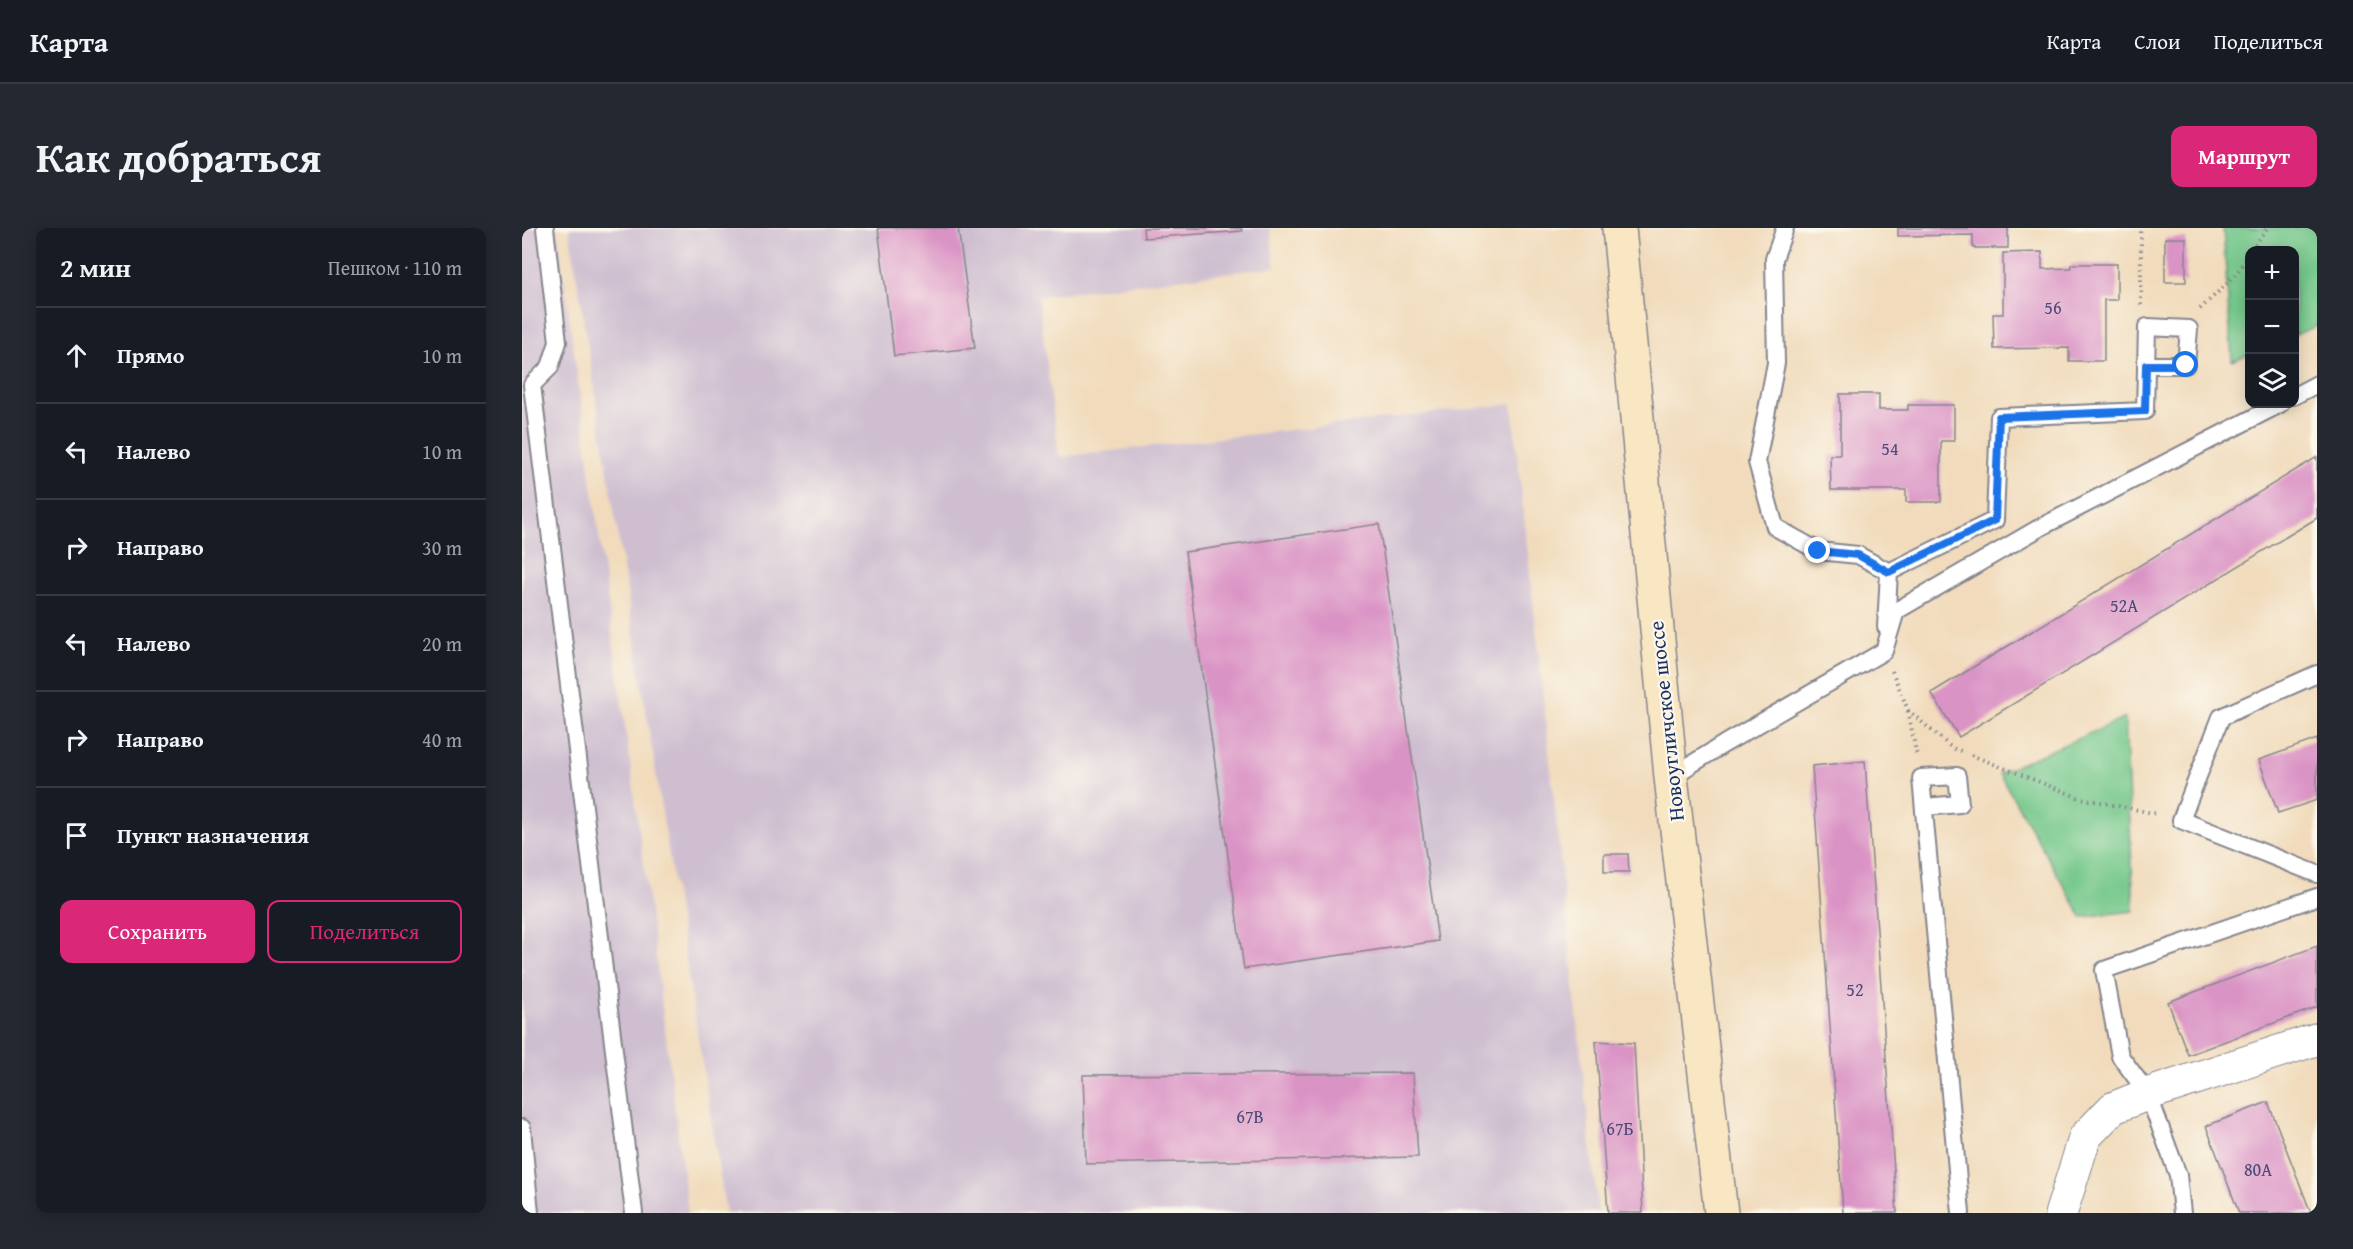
<!DOCTYPE html>
<html lang="ru">
<head>
<meta charset="utf-8">
<style>
	body { margin:0; font-family:"Gentium Book Plus",serif; background:#242831; color:#f1f3f6 }
	.controls { position:absolute; right:18px; top:18px; display:grid; overflow:hidden; border-radius:12px; box-shadow:0 3px 15px #0003 }
	.controls button { width:54px; height:54px; display:grid; place-items:center; padding:0; border:0; border-bottom:2px solid #363941; background:#171b24; color:#f1f3f6; font:30px sans-serif }
	.stop { position:absolute; width:18px; height:18px; margin:-14px; border:4px solid #1a73e8; border-radius:50%; background:#fff }
	.stop.end { background:#1a73e8; border-color:#fff; box-shadow:0 2px 6px #0008 }
	.list { margin:0; padding:0; list-style:none }
	h2 { display:flex; justify-content:space-between; align-items:center; height:78px; margin:0; padding:0 24px; font-size:26px }
	h2 small { font-size:20px; font-weight:400; color:#9ea1a6 }
	.list li { display:grid; grid-template-columns:39px 1fr auto; gap:18px; align-items:center; box-sizing:border-box; height:96px; padding:0 24px; border-top:2px solid #363941 }
	.list b { display:block; font-size:22px; white-space:nowrap }
	.list em { font-size:20px; font-style:normal; color:#9ea1a6 }
	.actions { display:flex; gap:12px; padding:18px 24px }
	.actions a { flex:1; padding:14px 0; border:2px solid #db2777; border-radius:12px; text-align:center; font-size:21px; color:#db2777 }
	.actions .main { background:#db2777; color:#fff }
	.icon { flex:none; width:33px; height:33px; fill:none; stroke:currentColor; stroke-width:2; stroke-linecap:round; stroke-linejoin:round }
	.map { position:relative; flex:none; width:1795px; height:985px; overflow:hidden; border-radius:12px }
	header { display:flex; align-items:center; gap:36px; box-sizing:border-box; height:84px; padding:0 30px; background:#171b24; border-bottom:2px solid #363941 }
	header strong { font-size:28px }
	nav { display:flex; gap:33px; margin-inline-start:auto; font-size:21px }
	.intro { display:flex; align-items:center; justify-content:space-between; box-sizing:border-box; height:144px; padding:0 36px }
	h1 { margin:0; font-size:42px }
	.button { padding:15px 27px; border-radius:12px; background:#db2777; color:#fff; font-size:21px; font-weight:700 }
	main { display:flex; gap:36px; padding:0 36px }
	aside { flex:1; background:#171b24; border-radius:12px; box-shadow:0 3px 15px #0003 }
	.map>svg:first-child { display:block }
	.industrial { fill:#cebed0 }
	.green { fill:#75c88b; stroke:#487c74; stroke-width:1.5 }
	.building { fill:#da93c5 }
	.lines { fill:none; stroke-linecap:round; stroke-linejoin:round }
	.service-casing { stroke:#86858d; stroke-width:20 }
	.minor-casing { stroke:#86858d; stroke-width:34 }
	.secondary-casing { stroke:#86858d; stroke-width:36 }
	.path { stroke:#86858d; stroke-width:4; stroke-dasharray:1.5 4.5; stroke-linecap:butt }
	.service { stroke:#fff; stroke-width:16 }
	.minor { stroke:#fff; stroke-width:32 }
	.secondary { stroke:#f9e7c3; stroke-width:33 }
	.route { stroke:#1a73e8; stroke-width:8 }
	.labels { text-anchor:middle; dominant-baseline:central; stroke-width:4.5; stroke-linejoin:round; paint-order:stroke }
	.number-label { font-size:18px; fill:#4b4878 }
	.street-label { font-size:21px; fill:#1b2f5e; stroke:#fbf7ec }
</style>
</head>
<body>
<header>
<strong>Карта</strong>
<nav><a>Карта</a><a>Слои</a><a>Поделиться</a></nav>
</header>
<div class="intro"><h1>Как добраться</h1><a class="button">Маршрут</a></div>
<main>
<aside>
<h2>2 мин<small>Пешком · 110 m</small></h2>
<ul class="list">
<li><svg class="icon" aria-label="ahead" viewBox="0 0 24 24"><path d="M12 20V5M6 11l6-6 6 6"/></svg><div><b>Прямо</b></div><em>10 m</em></li>
<li><svg class="icon" aria-label="left" viewBox="0 0 24 24"><path d="M17 20v-9H6M10 6l-5 5 5 5"/></svg><div><b>Налево</b></div><em>10 m</em></li>
<li><svg class="icon" aria-label="right" viewBox="0 0 24 24"><path d="M7 20v-9h11M14 6l5 5-5 5"/></svg><div><b>Направо</b></div><em>30 m</em></li>
<li><svg class="icon" aria-label="left" viewBox="0 0 24 24"><path d="M17 20v-9H6M10 6l-5 5 5 5"/></svg><div><b>Налево</b></div><em>20 m</em></li>
<li><svg class="icon" aria-label="right" viewBox="0 0 24 24"><path d="M7 20v-9h11M14 6l5 5-5 5"/></svg><div><b>Направо</b></div><em>40 m</em></li>
<li><svg class="icon" aria-label="arrive" viewBox="0 0 24 24"><path d="M6 21V4h12l-3 4 3 4H6"/></svg><div><b>Пункт назначения</b></div></li>
</ul>
<div class="actions"><a class="main">Сохранить</a><a>Поделиться</a></div>
</aside>
<div class="map">
<svg width="1795" height="985" viewBox="0 0 1795 985">
	<rect width="100%" height="100%" fill="#fbf7ec"/>
	<filter id="ink" filterUnits="userSpaceOnUse"><feTurbulence type="fractalNoise" baseFrequency=".0167" numOctaves="2"/><feDisplacementMap in="SourceGraphic" scale="12" xChannelSelector="R" yChannelSelector="G"/><feConvolveMatrix kernelMatrix="1 2 1 2 8 2 1 2 1" color-interpolation-filters="sRGB"/></filter>
	<filter id="wash" filterUnits="userSpaceOnUse"><feTurbulence type="fractalNoise" baseFrequency=".008" numOctaves="4" result="noise"/><feDisplacementMap in="SourceGraphic" scale="24" xChannelSelector="R" yChannelSelector="G"/><feGaussianBlur stdDeviation="1.35" result="paint"/><feColorMatrix in="noise" values="0 0 0 0 0 0 0 0 0 0 0 0 0 0 0 0 0 1.4 0 .05"/><feComposite in="paint" operator="in"/></filter>
	<g filter="url(#wash)">
		<rect width="100%" height="100%" fill="#f1dbbc"/>
		<path class="industrial" d="M0,0H35L128,682L166,985H0Z
			M47,0H748L753,39L516,68L537,229L990,176L1076,985H204Z"/>
		<path class="green" d="M1701,0H1795V98L1773,107L1772,22H1728L1727,126L1710,133Z
			M1603,490L1612,683L1560,689L1477,545Z"/>
		<g id="blocks">
			<path class="building" d="M356,0H436L453,120L372,128Z
				M621,0H719L720,3L622,10Z
				M1376,0H1486V20H1451V7L1376,8Z
				M1643,10H1664V54H1643Z
				M1520,24V41L1549,40V36H1595V72H1582V133H1547V120L1472,121L1471,86H1481V25Z
				M1318,166H1357V182H1386V177H1432V213H1419V274H1384V262H1309L1308,227H1318Z
				M1795,229V290L1437,509L1409,465Z
				M857,296L916,713L722,741L663,324Z
				M1795,511V572L1756,585L1737,532Z
				M1343,533L1375,985H1321L1290,538Z
				M1082,626H1106L1107,644H1082Z
				M1795,718V779L1666,827L1646,774Z
				M1074,813L1112,815L1121,985H1086Z
				M891,845L896,929L564,936L561,847Z
				M1746,874L1789,985H1717L1684,898Z"/>
		</g>
	</g>
	<g filter="url(#ink)">
		<use href="#blocks" fill-opacity="0" stroke="#86858d" stroke-width="1.5"/>
		<g class="lines">
			<defs>
				<path id="service" d="M23,0L36,114L28,139L10,157L112,985
					M1263,0L1252,31L1254,135L1235,234L1253,299L1296,323L1336,327L1367,344L1364,399
					M1772,168L1795,156
					M1367,344L1473,292L1477,189L1623,183L1625,99L1667,101L1664,137H1624
					M1795,446L1699,489L1659,592L1795,646
					M1149,549L1202,516L1362,423L1374,383L1519,299L1758,176
					M1402,579L1438,576L1435,548L1399,550L1439,985
					M0,900L8,985
					M1660,985L1656,947L1626,866L1598,828L1582,742L1795,669"/>
				<path id="minor" d="M1539,985L1563,909L1591,880L1626,866L1795,811"/>
				<path id="secondary" d="M1097,0L1149,549L1199,985"/>
			</defs>
			<use href="#service" class="service-casing"/>
			<use href="#minor" class="minor-casing"/>
			<use href="#secondary" class="secondary-casing"/>
			<path class="path" d="M1730,22L1745,0
				M1619,77V0
				M1678,81L1710,51L1728,26
				M1370,443L1386,482L1430,520L1439,523
				M1386,483L1395,529
				M1449,527L1558,570L1635,586"/>
			<use href="#service" class="service"/>
			<use href="#minor" class="minor"/>
			<use href="#secondary" class="secondary"/>
		</g>
	</g>
	<g class="lines" filter="url(#ink)">
		<path class="route" d="M1296,323L1336,327L1367,344L1473,292L1477,189L1623,183L1624,137H1664"/>
	</g>
	<g class="labels">
		<g class="number-label">
			<text x="1531" y="79">56</text>
			<text x="1368" y="220">54</text>
			<text x="1602" y="377">52А</text>
			<text x="1333" y="761">52</text>
			<text x="728" y="888">67В</text>
			<text x="1098" y="900">67Б</text>
			<text x="1736" y="941">80А</text>
		</g>
		<g class="street-label">
			<text transform="translate(1144 493) rotate(-96)">Новоугличское шоссе</text>
		</g>
	</g>
</svg>
<div class="controls">
<button>+</button>
<button>−</button>
<button><svg class="icon" aria-label="layers" viewBox="0 0 24 24"><path d="M12 4l9 5-9 5-9-5zM3 14l9 5 9-5"/></svg></button>
</div>
<div class="stop" style="left:1664px;top:137px"></div>
<div class="stop end" style="left:1296px;top:323px"></div>
</div>
</main>
</body>
</html>
